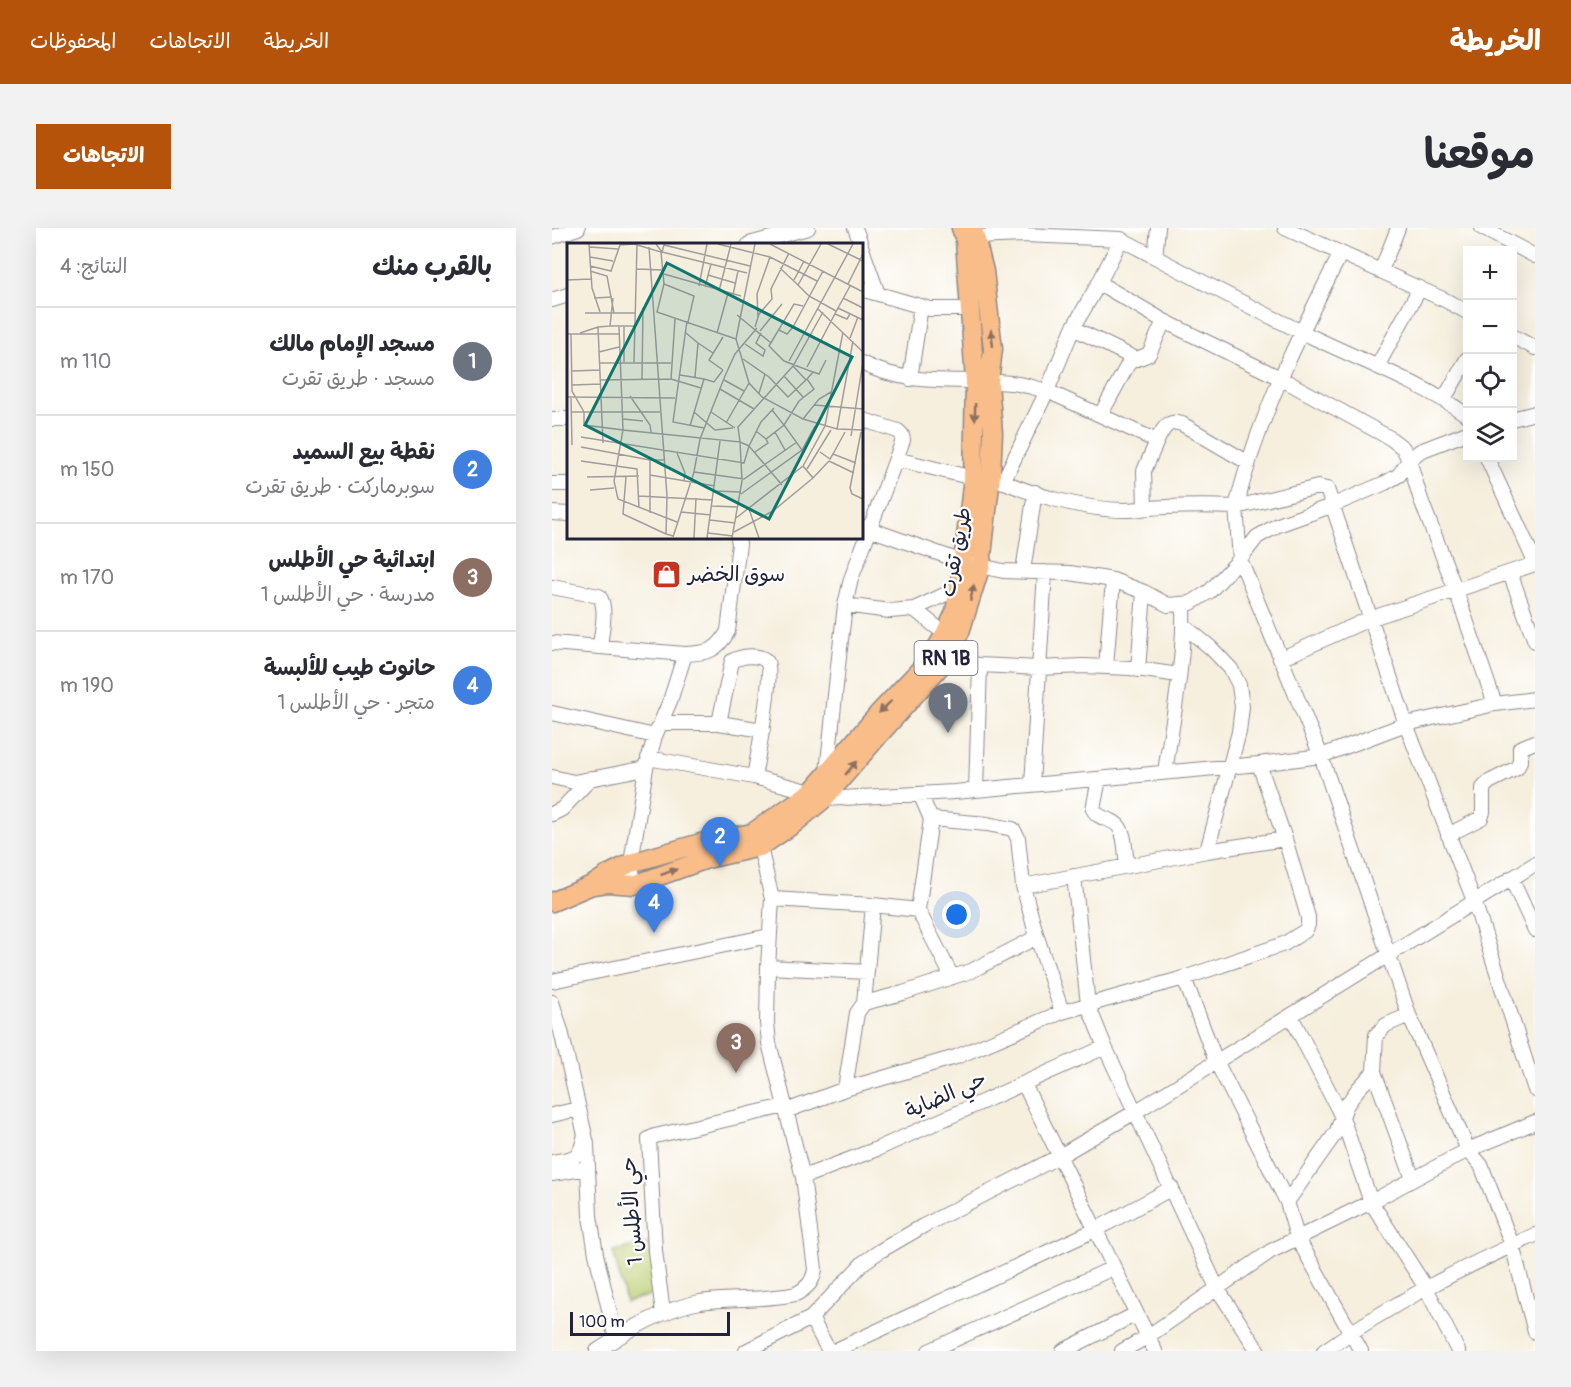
<!DOCTYPE html>
<html lang="ar">
<head>
<meta charset="utf-8">
<style>
	body { margin:0; font-family:Pangolin,"Playpen Sans Arabic",sans-serif; background:#f2f2f3; color:#2b2b33; direction:rtl }
	.controls { position:absolute; right:18px; top:18px; display:grid; overflow:hidden; border-radius:0px; box-shadow:0 6px 24px #0002 }
	.controls button { width:54px; height:54px; display:grid; place-items:center; padding:0; border:0; border-bottom:2px solid #e1e1e2; background:#fff; color:#2b2b33; font:30px sans-serif }
	.scale { position:absolute; left:18px; bottom:15px; width:160px; box-sizing:border-box; padding-left:6px; border:3px solid #22223b; border-top:0; font-size:16px; line-height:21px; white-space:nowrap; color:#22223b; -webkit-text-stroke:4px #fff; paint-order:stroke }
	.you { position:absolute; left:405px; top:687px; width:21px; height:21px; margin:-15px; border:4px solid #fff; border-radius:50%; background:#1a73e8; box-shadow:0 0 0 9px #1a73e833 }
	.badge { display:grid; place-items:center; width:39px; height:39px; border-radius:50%; background:#b45309; color:#fff; font-size:20px; font-weight:700 }
	.pin { position:absolute; translate:-50% -50px; filter:drop-shadow(0 2px 3px #0008) }
	.pin::after { content:''; position:absolute; top:32px; width:21px; height:18px; background:inherit; clip-path:polygon(0 0,100% 0,50% 100%) }
	.list { margin:0; padding:0; list-style:none }
	h2 { display:flex; justify-content:space-between; align-items:center; height:78px; margin:0; padding:0 24px; font-size:26px }
	h2 small { font-size:20px; font-weight:400; color:#7c7c81 }
	.list li { display:grid; grid-template-columns:39px 1fr auto; gap:18px; align-items:center; box-sizing:border-box; height:108px; padding:0 24px; border-top:2px solid #e1e1e2 }
	.list b { display:block; font-size:22px; white-space:nowrap }
	.list p { margin:0; font-size:20px; white-space:nowrap; color:#7c7c81 }
	.list em { font-size:20px; font-style:normal; color:#7c7c81 }
	.icon { flex:none; width:33px; height:33px; fill:none; stroke:currentColor; stroke-width:2; stroke-linecap:round; stroke-linejoin:round }
	.map { position:relative; flex:none; width:983px; height:1123px; overflow:hidden; direction:ltr; border-radius:0px }
	header { display:flex; align-items:center; gap:36px; box-sizing:border-box; height:84px; padding:0 30px; background:#b45309; color:#fff }
	header strong { font-size:28px }
	nav { display:flex; gap:33px; margin-inline-start:auto; font-size:21px }
	.intro { display:flex; align-items:center; justify-content:space-between; box-sizing:border-box; height:144px; padding:0 36px }
	h1 { margin:0; font-size:42px }
	.button { padding:15px 27px; border-radius:0px; background:#b45309; color:#fff; font-size:21px; font-weight:700 }
	main { display:flex; gap:36px; padding:0 36px }
	aside { flex:1; background:#fff; border-radius:0px; box-shadow:0 6px 24px #0002 }
	.map>svg:first-child { display:block }
	.green { fill:#bccd70; stroke:#6f7856; stroke-width:1.5 }
	.lines { fill:none; stroke-linecap:round; stroke-linejoin:round }
	.minor-casing { stroke:#8c888c; stroke-width:16 }
	.major-casing { stroke:#8c888c; stroke-width:21 }
	.minor { stroke:#fff; stroke-width:14 }
	.major { stroke:#f8bd89; stroke-width:18 }
	.oneway { fill:#8d7062 }
	.labels { text-anchor:middle; dominant-baseline:central; stroke-width:4.5; stroke-linejoin:round; paint-order:stroke }
	.shield { fill:#fff; stroke:#646476; stroke-width:1.5 }
	.shield-label { font-size:20px; font-weight:bold; fill:#22223b }
	.street-label { font-size:21px; fill:#22223b; stroke:#fff }
	.poi-label { font-size:21px; fill:#22223b; stroke:#fff; text-anchor:start }
	.inset-road { fill:none; stroke:#a19d9d; stroke-width:1.5 }
	.view { fill:#0f766e; fill-opacity:0.15; stroke:#0f766e; stroke-width:3 }
	.inset-edge { fill:none; stroke:#22223b; stroke-width:3 }
</style>
</head>
<body>
<header>
<strong>الخريطة</strong>
<nav><a>الخريطة</a><a>الاتجاهات</a><a>المحفوظات</a></nav>
</header>
<div class="intro"><h1>موقعنا</h1><a class="button">الاتجاهات</a></div>
<main>
<div class="map">
<svg width="983" height="1123" viewBox="0 0 983 1123">
	<rect width="100%" height="100%" fill="#fff"/>
	<filter id="ink" filterUnits="userSpaceOnUse"><feTurbulence type="fractalNoise" baseFrequency=".0167" numOctaves="2"/><feDisplacementMap in="SourceGraphic" scale="12" xChannelSelector="R" yChannelSelector="G"/><feConvolveMatrix kernelMatrix="1 2 1 2 8 2 1 2 1" color-interpolation-filters="sRGB"/></filter>
	<filter id="wash" filterUnits="userSpaceOnUse"><feTurbulence type="fractalNoise" baseFrequency=".008" numOctaves="4" result="noise"/><feDisplacementMap in="SourceGraphic" scale="24" xChannelSelector="R" yChannelSelector="G"/><feGaussianBlur stdDeviation="1.35" result="paint"/><feColorMatrix in="noise" values="0 0 0 0 0 0 0 0 0 0 0 0 0 0 0 0 0 1.4 0 .05"/><feComposite in="paint" operator="in"/></filter>
	<g filter="url(#wash)">
		<rect width="100%" height="100%" fill="#f6efde"/>
		<path class="green" d="M98,1015L106,1065L74,1074L61,1023Z"/>
	</g>
	<g filter="url(#ink)">
		<g class="lines">
			<defs>
				<path id="minor" d="M303,0L309,16
					M733,0L893,72L915,84
					M930,0L983,28
					M0,9L26,0
					M422,9L472,7L569,11
					M197,16L256,0
					M309,18L326,66
					M789,25C747,107 706,190 684,279L766,259L775,261L854,496L922,673L983,862
					M603,29L606,0
					M829,43L846,0
					M547,55L612,93L728,150L838,210L851,220L857,232L869,272L904,363L943,476
					M309,61L378,81H419
					M0,72L16,67
					M521,100L580,129
					M960,108L983,120
					M309,135C361,160 405,149 459,155C471,156 483,160 495,163L521,100L547,55L569,11C628,42 687,74 748,103C804,131 863,151 915,187
					M826,137L868,60
					M358,151L369,78
					M892,171L915,131
					M549,186L580,129L585,131L597,126L612,93
					M0,191H16
					M960,191L983,185
					M605,213C611,201 615,191 630,196L695,234
					M935,230L983,334
					M344,231L421,250
					M439,247C473,266 534,282 573,282C586,282 600,279 614,279C637,278 660,278 684,279L688,331L705,309L726,297L779,278L833,255L847,247L857,232L868,223L915,205
					M451,254L495,163L605,213L592,243L593,280
					M0,256H16
					M0,285L16,286
					M309,298L411,334L451,343L518,345L561,352L592,364L616,377L639,375L658,363L688,331L769,528L857,787L916,922L819,974L719,1023L595,1109L570,1123
					M471,343L483,264
					M958,345L983,413
					M0,359L47,368C56,380 49,405 48,419
					M293,377L338,383L362,381L407,360
					M362,381L393,406
					M632,398L659,420L679,441L687,457L690,479L687,504L655,623
					M0,415L133,426C155,425 165,424 176,403L187,316L186,309
					M728,431L817,391L983,336
					M384,432L428,437L487,440L531,438L578,440L627,447
					M554,439L561,352
					M586,442L592,364
					M0,485L103,508
					M109,495H167L180,433C189,428 208,425 215,434C222,445 205,532 202,549
					M167,495L211,502
					M96,530L202,549L259,564L272,571L402,564L707,536L769,528L854,496L943,476L983,471
					M613,544C621,489 633,432 631,376
					M275,545L286,438L293,377L299,351L351,212L350,207L346,203L309,191
					M0,549L22,554L94,540
					M547,551L541,581C547,593 561,589 568,600C574,610 573,626 575,638
					M480,557L493,344
					M424,562L428,437
					M0,586L10,581L39,550
					M379,591L435,596L461,601L466,610L471,658L655,623L733,611
					M896,607L929,590L931,584V560L937,554L965,540L968,533V520L983,514
					M522,648L536,777L553,819L665,1060L706,1123
					M959,650L983,702
					M82,657L79,635L94,540L103,508L118,473L133,426
					M471,658L485,709L510,784
					M220,671L321,677L366,682L379,591L368,566
					M366,682L400,749
					M216,739L315,744
					M632,750L664,833L735,974L745,1009L809,1123
					M0,753L217,708
					M0,774L9,803L35,916L38,988L44,1026L64,1111
					M312,775L321,677
					M739,788L790,889L819,974L874,1060L906,1123
					M822,844L861,951
					M472,856L603,1123
					M293,861L305,785L312,775L351,765L419,743L485,709
					M234,883L293,861L404,829L510,784L632,750L732,716L753,703L756,697V689L733,611L707,536
					M0,887L26,881
					M983,894L916,922L929,937L960,1017L983,1104
					M0,934C20,930 28,932 32,910
					M0,946L36,940
					M251,949L325,921L553,819
					M735,974L785,903L794,878L806,861L822,844L824,807L834,797L857,787
					M111,1085L103,1023L97,911L103,908L233,878
					M259,1090L277,1123
					M45,1123C77,1102 110,1081 148,1074C180,1069 213,1073 244,1066C256,1059 261,1054 263,1041L251,949L217,815L215,795L216,739L220,671L208,619L204,612
					M194,1123L259,1090L312,1034L328,1023L371,998L506,929L583,884L983,636
					M282,1123L543,1002L620,960
					M377,1123L561,1040
					M511,1123L584,1086
					M772,1123C838,1076 910,1040 983,1007"/>
				<path id="major" d="M41,657L56,655L82,657L155,631L208,619L243,595L272,571L328,506L393,433L408,404L429,337L439,247L441,205L437,154L441,121L432,43L421,1
					M0,674L40,657L57,646L79,635L152,614L200,605L259,564L326,486L378,431L393,406L403,384L411,334L421,250L423,153L413,12L409,0"/>
			</defs>
			<use href="#minor" class="minor-casing"/>
			<use href="#major" class="major-casing"/>
			<use href="#minor" class="minor"/>
			<use href="#major" class="major"/>
		</g>
		<defs><path id="oneway-solid" d="M-6-.8H1V-3.2L6.5 0L1 3.2V.8H-6Z" transform="scale(1.5)"/></defs>
		<g class="oneway">
			<use href="#oneway-solid" transform="translate(440 110) rotate(-96)"/>
			<use href="#oneway-solid" transform="translate(423 184) rotate(91)"/>
			<use href="#oneway-solid" transform="translate(420 365) rotate(-78)"/>
			<use href="#oneway-solid" transform="translate(333 479) rotate(136)"/>
			<use href="#oneway-solid" transform="translate(299 540) rotate(-50)"/>
			<use href="#oneway-solid" transform="translate(117 644) rotate(-20)"/>
		</g>
	</g>
	<defs>
		<symbol id="shop-square" viewBox="-11 -11 22 22"><rect x="-9" y="-9" width="18" height="18" rx="4" fill="#c8321e" stroke="#fff"/><path d="M-5-2.5h2.3a2.7 3.5 0 0 1 5.4 0H5L5.5 6h-11ZM-1.5-2.5h3a1.5 2.3 0 0 0-3 0Z" fill="#fff"/></symbol>
	</defs>
	<g fill-rule="evenodd">
		<use href="#shop-square" x="98" y="330" width="33" height="33"/>
	</g>
	<g class="labels">
		<rect class="shield" x="362.5" y="413" width="63" height="34" rx="4.5"/>
		<g class="shield-label">
			<text x="394" y="430">RN 1B</text>
		</g>
		<g class="street-label">
			<text transform="translate(404 324) rotate(-79)">طريق تقرت</text>
			<text transform="translate(394 867) rotate(-24)">حي الضاية</text>
			<text transform="translate(80 983) rotate(-94)">حي الأطلس 1</text>
		</g>
		<g class="poi-label">
			<text x="136" y="346">سوق الخضر</text>
		</g>
	</g>
	<g transform="translate(15 15)">
		<rect width="296" height="296" fill="#f6efde"/>
		<path class="inset-road" d="M22,1L25,45L33,69M67,1L94,9L97,41L90,69L169,96M89,1L95,9L97,2L183,23M151,1L203,14L250,38M188,1L169,96L182,140L195,154L236,176L270,186L296,187M203,1L296,49M254,1L231,42L242,53L269,68M261,1L296,18M23,4L51,6M82,4L100,253L99,291L106,293M95,9L180,30M23,14L46,18M23,23L44,28L53,2L67,1M213,25L231,42M70,26L96,27M23,28L40,33L47,70M97,31L174,53M141,32L168,40M0,37L24,36M227,37L237,18M97,41L127,53L121,79M281,41L296,11M132,43L140,1M138,44L144,21M152,48L164,1M166,52L171,28M27,55L45,54M46,55L43,83H68M276,55L296,65M271,65L283,43M251,66L296,109M18,70H69M268,71L280,76L283,71M170,72L204,100M191,74L190,51L203,14M120,78L106,179L137,185M52,84L56,187L173,199L171,184L226,123L256,69M188,84L192,71L205,56L204,46L222,10M212,87L220,91L226,84L256,28M193,88L215,61M13,90L31,84M119,90L131,100L128,134M150,90L161,50M0,91H52M4,91L5,148L17,169V182L56,187L47,238L51,256L110,279M156,94L142,117L156,127M283,95L291,74M131,100L146,110M178,101L196,113L198,107L189,100L194,90M32,109L52,104M176,116L202,134L221,154L240,136M222,118L286,1M57,119V84M67,119L70,2M33,120H104M226,123L239,137M240,124L271,65L296,77M5,128L33,127M246,129L252,131L259,117M113,132L137,136M217,133L236,154M75,136L76,65M104,136L108,76M33,137L104,136L134,145M157,137L177,148M5,142L34,141M153,146L187,166M192,150L198,131M63,153L83,182L84,189M0,154L108,155M4,154L5,202M247,162L296,166M5,169H93M127,169L148,187L166,185M144,169L168,185M56,176L76,178M236,176L252,156L264,149M159,180L182,140M123,183L137,136L147,139L156,127M270,186L286,98M189,188L199,196L217,182L205,167M208,189L218,207M294,189L283,245L285,251L296,256M284,193L296,119M14,194L177,220L182,203L215,242M36,200L31,84L43,83M14,204L83,217M235,207L248,183M188,209L201,200L199,196M253,209L263,216L266,211L289,220M110,210L118,230L117,238M266,211L278,189M14,218L70,226L72,265M262,218L287,230M240,226L264,187M127,229L177,236L230,199M83,232L148,243M20,234L72,233M59,234L56,271L99,291M246,235L262,218M23,247L47,245M147,248L174,249M174,251L235,207L217,182L232,158L247,146L240,136L246,129L217,118L202,103L227,61L236,63M72,253L146,257M145,263L171,264M182,266L192,295M114,269L144,272M83,270V217H97M169,275L236,223L258,183L276,89M143,277L168,280M167,289L206,268L246,235L236,223M141,290L166,293M106,294L127,229L133,196L158,133L168,111L190,85M127,295L129,255M140,295L153,198M165,295L175,238L173,199L182,203L194,179L207,165"/>
		<path class="view" d="M100,20L285,114L202,276L18,182Z"/>
		<rect width="296" height="296" class="inset-edge"/>
	</g>
</svg>
<div class="controls">
<button>+</button>
<button>−</button>
<button><svg class="icon" aria-label="locate" viewBox="0 0 24 24"><circle cx="12" cy="12" r="6"/><path d="M12 2v4M12 18v4M2 12h4M18 12h4"/></svg></button>
<button><svg class="icon" aria-label="layers" viewBox="0 0 24 24"><path d="M12 4l9 5-9 5-9-5zM3 14l9 5 9-5"/></svg></button>
</div>
<div class="scale">100 m</div>
<div class="you"></div>
<div class="pin badge" style="left:396px;top:505px;background:#6b7280">1</div>
<div class="pin badge" style="left:168px;top:639px;background:#3f7fe0">2</div>
<div class="pin badge" style="left:184px;top:845px;background:#8d6e63">3</div>
<div class="pin badge" style="left:102px;top:705px;background:#3f7fe0">4</div>
</div>
<aside>
<h2>بالقرب منك<small>النتائج: 4</small></h2>
<ul class="list">
<li><span class="badge" style="background:#6b7280">1</span><div><b>مسجد الإمام مالك</b><p>مسجد · طريق تقرت</p></div><em>110 m</em></li>
<li><span class="badge" style="background:#3f7fe0">2</span><div><b>نقطة بيع السميد</b><p>سوبرماركت · طريق تقرت</p></div><em>150 m</em></li>
<li><span class="badge" style="background:#8d6e63">3</span><div><b>ابتدائية حي الأطلس</b><p>مدرسة · حي الأطلس 1</p></div><em>170 m</em></li>
<li><span class="badge" style="background:#3f7fe0">4</span><div><b>حانوت طيب للألبسة</b><p>متجر · حي الأطلس 1</p></div><em>190 m</em></li>
</ul>
</aside>
</main>
</body>
</html>
